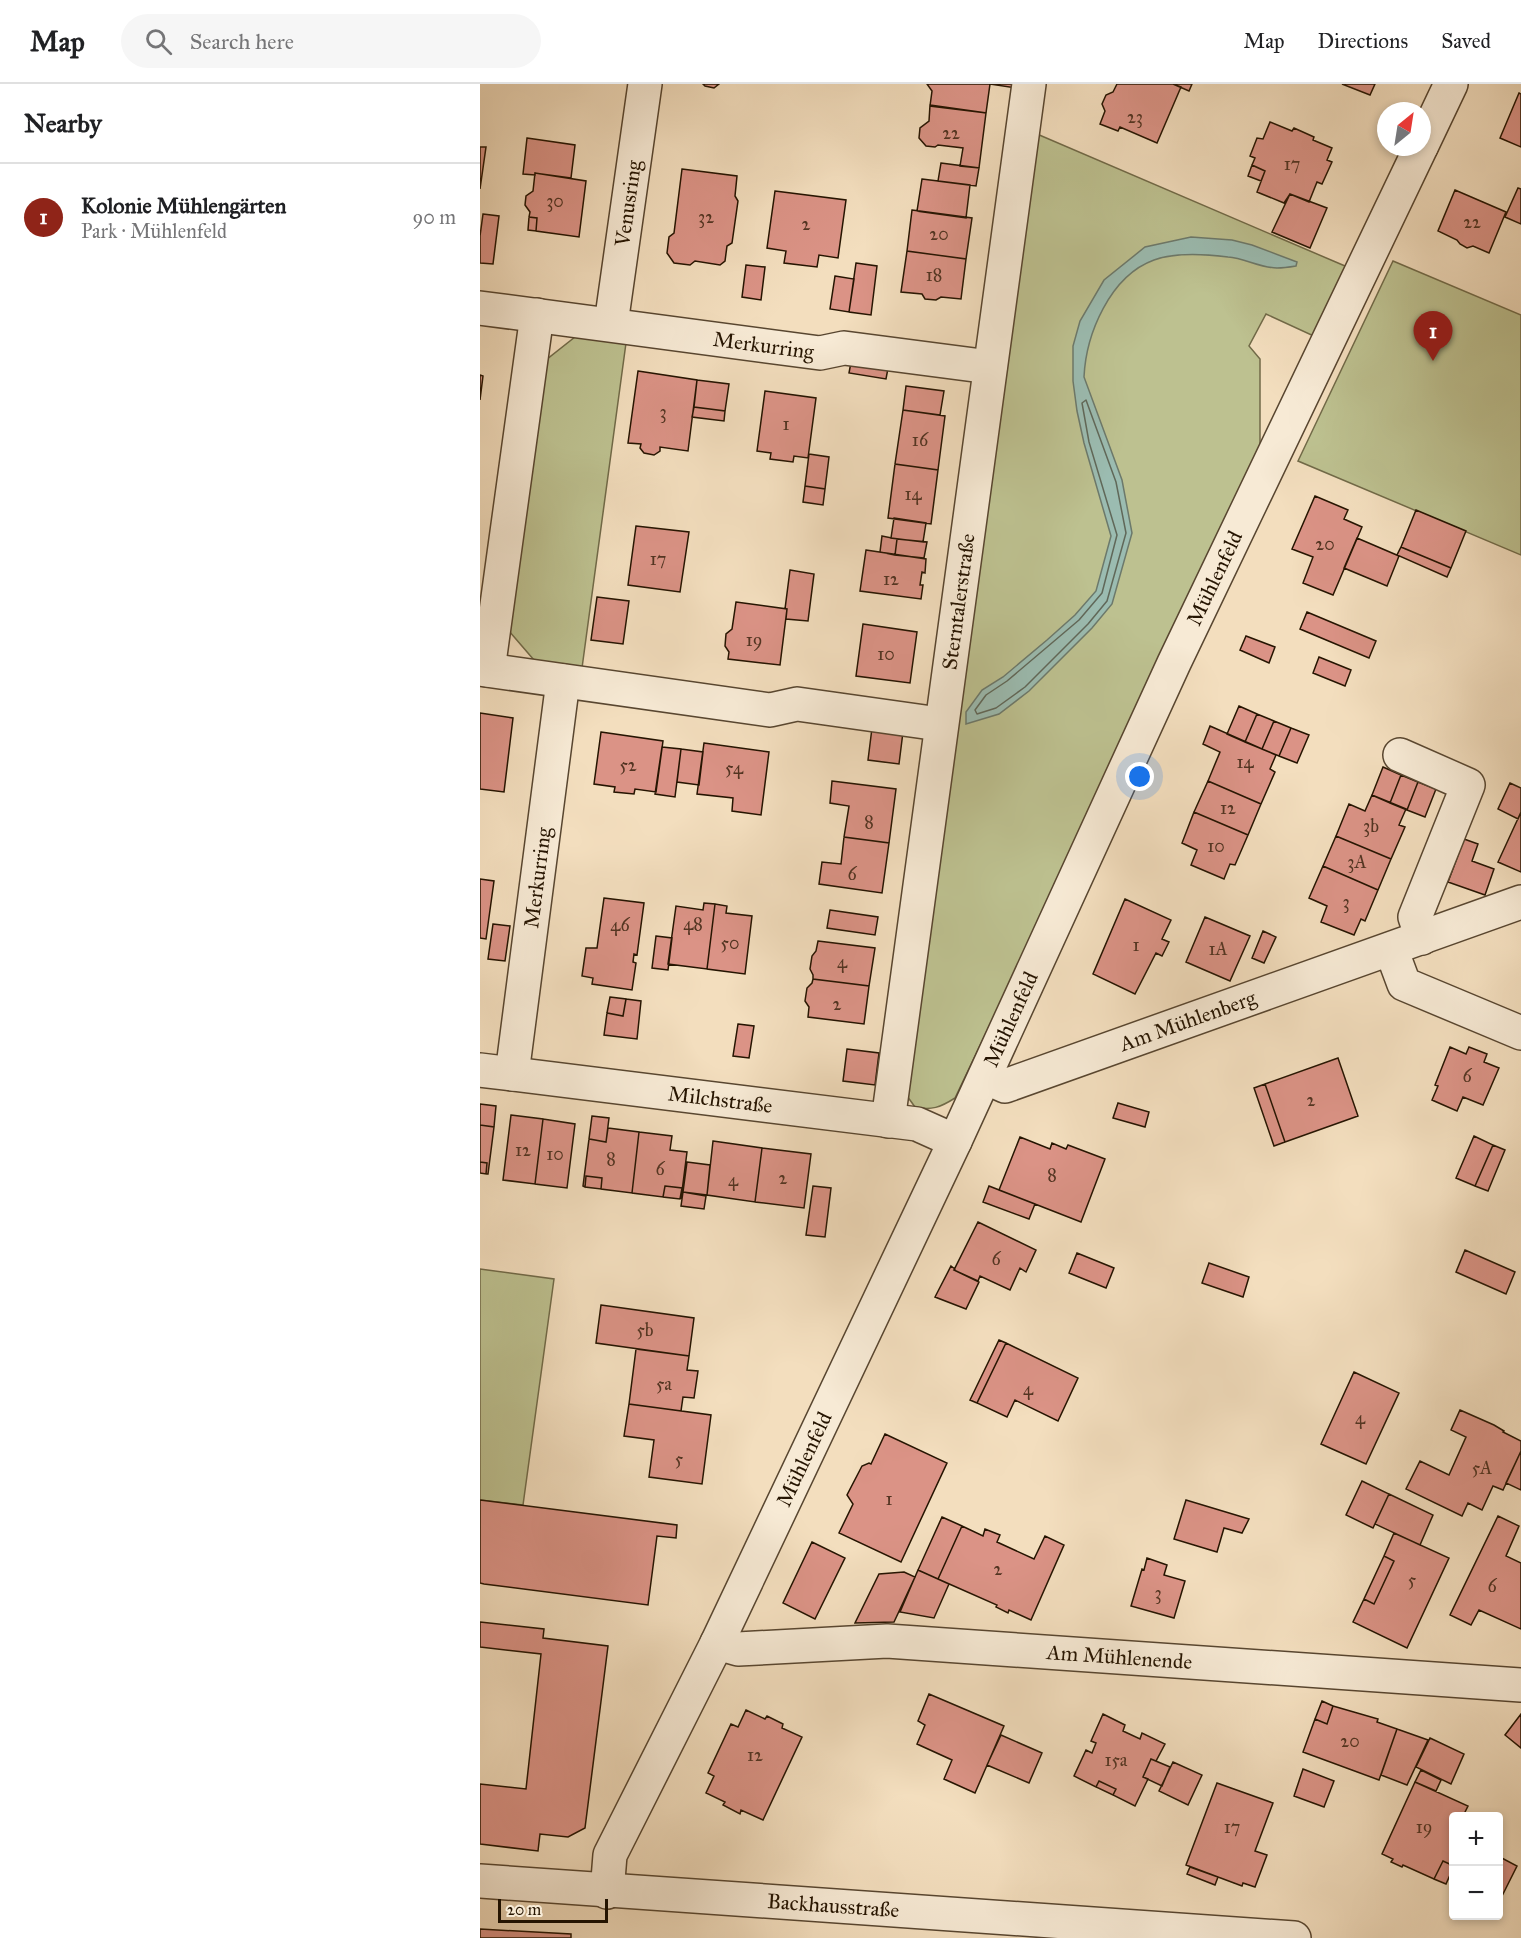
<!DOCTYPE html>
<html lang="en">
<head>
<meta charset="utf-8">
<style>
	body { margin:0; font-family:"IM FELL Great Primer",serif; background:#f6f6f6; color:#202124 }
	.controls { position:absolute; right:18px; bottom:18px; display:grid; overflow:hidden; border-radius:6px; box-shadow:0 3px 9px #0003 }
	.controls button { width:54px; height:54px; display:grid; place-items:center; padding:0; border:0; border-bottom:2px solid #e0e0e0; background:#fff; color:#202124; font:30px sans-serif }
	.compass { position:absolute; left:897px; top:18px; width:54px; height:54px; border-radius:50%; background:#fff; box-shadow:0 3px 9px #0003; rotate:30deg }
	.scale { position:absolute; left:18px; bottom:15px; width:110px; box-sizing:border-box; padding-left:6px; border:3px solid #251401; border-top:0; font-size:16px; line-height:21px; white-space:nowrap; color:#251401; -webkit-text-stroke:4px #f7ead5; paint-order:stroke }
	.you { position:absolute; left:660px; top:693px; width:21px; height:21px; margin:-15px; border:4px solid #fff; border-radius:50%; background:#1a73e8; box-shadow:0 0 0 9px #1a73e833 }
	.badge { display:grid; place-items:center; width:39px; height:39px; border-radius:50%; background:#8f2418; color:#fff; font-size:20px; font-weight:700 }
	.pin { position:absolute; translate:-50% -50px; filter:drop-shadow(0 2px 3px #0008) }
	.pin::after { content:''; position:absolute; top:32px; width:21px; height:18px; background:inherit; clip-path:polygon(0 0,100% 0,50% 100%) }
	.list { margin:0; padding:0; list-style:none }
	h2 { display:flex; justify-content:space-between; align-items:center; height:78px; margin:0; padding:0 24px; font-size:26px }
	h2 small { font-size:20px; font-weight:400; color:#757577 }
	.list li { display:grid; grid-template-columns:39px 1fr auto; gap:18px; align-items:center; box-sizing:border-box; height:108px; padding:0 24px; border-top:2px solid #e0e0e0 }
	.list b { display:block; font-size:22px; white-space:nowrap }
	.list p { margin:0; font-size:20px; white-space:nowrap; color:#757577 }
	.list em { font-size:20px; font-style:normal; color:#757577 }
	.icon { flex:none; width:33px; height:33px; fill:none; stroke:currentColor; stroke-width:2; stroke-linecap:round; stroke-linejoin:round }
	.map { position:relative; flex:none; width:1041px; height:1854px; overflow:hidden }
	header { display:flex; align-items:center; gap:36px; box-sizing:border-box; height:84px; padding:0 30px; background:#fff; border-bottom:2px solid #e0e0e0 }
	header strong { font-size:28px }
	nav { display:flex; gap:33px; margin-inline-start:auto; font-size:21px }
	.search { width:420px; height:54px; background:#f6f6f6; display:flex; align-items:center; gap:15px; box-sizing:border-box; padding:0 21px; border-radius:33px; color:#757577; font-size:22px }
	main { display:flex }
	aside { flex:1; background:#fff }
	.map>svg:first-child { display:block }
	.green { fill:#bdc190; stroke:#716a48; stroke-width:1.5 }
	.water { fill:#9bbcb1; stroke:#6c796b; stroke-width:1.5 }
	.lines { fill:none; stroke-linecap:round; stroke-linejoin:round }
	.shore { stroke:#606859; stroke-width:1.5 }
	.building { fill:#db9386; stroke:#251401; stroke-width:1.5 }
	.minor-casing { stroke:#584630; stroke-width:36 }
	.minor { stroke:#f7ead5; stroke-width:33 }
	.labels { text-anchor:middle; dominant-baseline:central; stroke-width:5; stroke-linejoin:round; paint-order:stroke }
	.number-label { font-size:18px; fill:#523422 }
	.street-label { font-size:21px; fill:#251401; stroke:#f7ead5 }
</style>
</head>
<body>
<header>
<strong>Map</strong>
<div class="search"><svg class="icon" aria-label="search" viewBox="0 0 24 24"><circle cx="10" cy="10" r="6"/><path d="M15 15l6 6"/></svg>Search here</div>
<nav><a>Map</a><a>Directions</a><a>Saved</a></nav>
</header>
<main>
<aside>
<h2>Nearby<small></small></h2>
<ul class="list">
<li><span class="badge">1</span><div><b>Kolonie Mühlengärten</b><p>Park · Mühlenfeld</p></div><em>90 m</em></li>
</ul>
</aside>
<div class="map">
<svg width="1041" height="1854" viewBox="0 0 1041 1854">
	<rect width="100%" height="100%" fill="#f3debe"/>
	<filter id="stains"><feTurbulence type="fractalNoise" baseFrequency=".00333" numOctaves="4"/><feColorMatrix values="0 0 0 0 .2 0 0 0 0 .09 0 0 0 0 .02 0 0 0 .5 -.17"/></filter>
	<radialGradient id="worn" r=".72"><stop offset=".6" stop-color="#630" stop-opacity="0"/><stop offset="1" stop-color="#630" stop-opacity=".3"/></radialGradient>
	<path class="green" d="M550,47L872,185L838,254L786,230L769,262L780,275V375L475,1014C461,1023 451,1027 435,1023L422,1005Z
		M913,177L1041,231V471L818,377Z
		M95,253L146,259L102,584L54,576L29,547L66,276Z
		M0,1185L74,1195L43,1421L0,1416Z"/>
	<path class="water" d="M711,153L752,156L772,161L817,178L816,182C810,183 803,184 797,184C781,184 764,174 748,173C725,170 696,168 674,176C630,192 606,250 604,293L642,396L652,449L632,520L612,544L549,607L519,630L486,640V628L502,606L523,593L567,556L595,531L616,507L631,452L604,359L597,327L593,297V262L600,237L624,196L665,163Z"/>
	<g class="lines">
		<path class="shore" d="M606,316L636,398L646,449L627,517L608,540L545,603L516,624L497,630L495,626L506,611L527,597L599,536L622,509L637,451L609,358L602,319Z"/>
	</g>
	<path class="building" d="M223,0H239L234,4L225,2Z
		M447,0H510L506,29L450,22L452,7Z
		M510,0H537L536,4Z
		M637,0H693L701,3L677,59L640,43L638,47L620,40L625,27L622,20L626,11L633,8Z
		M693,0H712L709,7Z
		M862,0H895L890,11Z
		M1039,9L1041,10V63L1020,54Z
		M450,21L506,29L499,84L480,82L483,64L458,61L455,63L446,62L439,54L440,44L449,37Z
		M790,38L812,47L814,44L834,53L833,56L852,64L847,76L852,78L842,100L837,98L829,118L810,110L804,119L777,108L785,87L772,81L775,74L770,72L777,54L783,55Z
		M47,54L95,61L91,94L55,89V91L43,90Z
		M0,63H6L0,105Z
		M461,79L499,84L496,102L458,97Z
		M772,81L785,87L781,97L768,92Z
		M202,85L257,92L255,112L258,117L252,159L247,162L245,177L240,181L215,177L210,181L194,179L187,169L189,153L194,149Z
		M55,89L106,97L99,153L56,147L57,134L49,133L50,128L45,121L46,112L53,107Z
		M442,95L490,101L486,134L437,127Z
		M1038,104L1041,105V140L1025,133Z
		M975,106L1026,128L1009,169L993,162L987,164L980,160L977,156L958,147Z
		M295,107L366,116L358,174L339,171L337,183L304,179L306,167L287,164Z
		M810,110L847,124L830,164L792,148Z
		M432,126L492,134L486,175L427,167Z
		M3,130L19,132L13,180L0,179V152Z
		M49,133L57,134L56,147L48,146Z
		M427,167L486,175L481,215L461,213L456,216L445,215L442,210L421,208Z
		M376,179L397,182L391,231L369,228Z
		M266,181L285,183L281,216L262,213Z
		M355,192L374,195L369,228L350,225Z
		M372,273L409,279L406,295L369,289Z
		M158,287L217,296L208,367L180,363V367L174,371L164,369L160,364L161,360L148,359Z
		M0,291L3,292L0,316Z
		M217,296L249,300L245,327L214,323Z
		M426,302L464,307L460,331L423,326Z
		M285,307L336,314L328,374L314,372L313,378L290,375L291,369L277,367Z
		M214,323L245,327L244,337L212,333Z
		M423,326L465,332L458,386L415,380Z
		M329,370L349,373L345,405L325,402Z
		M415,380L458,386L451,440L408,434Z
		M325,402L345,405L343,421L323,418Z
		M835,412L868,426L864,435L882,443L853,511L823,499L833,473L812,465Z
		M936,426L986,447L971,484L921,463Z
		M414,434L446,439L443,458L411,454Z
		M156,442L209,448L200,508L148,501Z
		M402,452L417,455L415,471L400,468Z
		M877,454L919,472L907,502L864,484Z
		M417,455L447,458L444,474L415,471Z
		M921,463L971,484L967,493L917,471Z
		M386,466L446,475L445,489L442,488L440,501H443L441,515L380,507Z
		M310,486L334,490L328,537L306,535L307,525H305Z
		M117,513L149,517L143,560L111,556Z
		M256,518L307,525L300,581L248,575L249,568L245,562L246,550L252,545Z
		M827,528L896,557L889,574L820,545Z
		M383,540L437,548L430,599L376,592Z
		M766,552L795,563L789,579L760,566Z
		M839,573L871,586L865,602L833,589Z
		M759,622L777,630L765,658L747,650Z
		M0,629L33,634L24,708L0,705Z
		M777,630L794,637L782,665L765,658Z
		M794,637L811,644L799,672L782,665Z
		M730,642L796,671L790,685L795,688L781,720L728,697L740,668L723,660Z
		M392,644L423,648L419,680L388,676Z
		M811,644L829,651L817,679L799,672Z
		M121,648L183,657L176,708L155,705L154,710L134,708L135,703L114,700Z
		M224,659L289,668L281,731L252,727L253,714L217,710Z
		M182,663L201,665L195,713L175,710Z
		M201,665L223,668L219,701L197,698Z
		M903,683L921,691L910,719L892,711Z
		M921,691L938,698L927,726L910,719Z
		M352,697L416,705L409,759L364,753L369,722L350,719Z
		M728,697L781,720L768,751L714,728Z
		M938,698L956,705L945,733L927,726Z
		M1030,699L1041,704V728L1038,735L1018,725Z
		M892,711L926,725L919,741L925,743L911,775L856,752L869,720L885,727Z
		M714,728L768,751L755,781L750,780L744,795L711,781L717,766L702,759Z
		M1041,728V788L1018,778Z
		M856,752L911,775L898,806L843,782Z
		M364,753L409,759L402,809L339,800L342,778L361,780Z
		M984,755L998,760L992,777L1014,785L1005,811L968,798Z
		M843,782L898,806L885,837L881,835L874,851L841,838L847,822L829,814Z
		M0,795L14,797L6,855L0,854Z
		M124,814L164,819L157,871L154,870L153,878L156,879L152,906L112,900L113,894L102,892L106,864H117Z
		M645,815L691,836L682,855L689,858L682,872L676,869L655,910L613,890Z
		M224,819L235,820L227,885L188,880L196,822L223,826Z
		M235,820L247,822L246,829L272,832L265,890L227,885Z
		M350,826L398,833L395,851L347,844Z
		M725,833L770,852L750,897L706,878Z
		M13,840L30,842L25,877L8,875Z
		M783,847L796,853L784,879L772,874Z
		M176,852L192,854L188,886L172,884Z
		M338,857L395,864L389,902L333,895V891L330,885L332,872L336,867Z
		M333,895L389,902L384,940L328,933L329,923L325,917L327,904L332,899Z
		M130,913L146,915L143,932L127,929Z
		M146,915L161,917L157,955L124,951L127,929L143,932Z
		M258,940L274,942L269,974L253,972Z
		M970,963L986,970L989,963L1007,970L1004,978L1019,984L1003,1021L983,1013L977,1027L952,1016L958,1002L955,1001Z
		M367,965L399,969L395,1001L363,997Z
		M858,974L878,1032L805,1058L785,1000Z
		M785,1000L805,1058L794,1062L774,1004Z
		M638,1019L669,1028L665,1043L633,1034Z
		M0,1020L16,1022L14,1043L0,1041Z
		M31,1031L63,1035L55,1100L23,1096Z
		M112,1032L129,1034L126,1058L109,1055Z
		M63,1035L95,1040L87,1104L55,1100Z
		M0,1041L14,1043L8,1090H6L7,1079L0,1078Z
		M128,1044L159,1048L152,1109L121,1105L122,1094L106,1092L105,1103L103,1102L109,1055L126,1058Z
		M159,1048L192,1052L190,1066L207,1068L201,1115L202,1104L185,1102L183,1113L152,1109Z
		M994,1052L1013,1061L995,1102L976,1094Z
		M540,1053L570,1065L572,1059L586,1065L588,1061L625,1075L601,1138L519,1106Z
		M233,1057L282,1064L275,1118L227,1111Z
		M1013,1061L1025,1066L1008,1107L995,1102Z
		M282,1064L331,1070L324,1124L275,1118Z
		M0,1078L7,1079L6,1090L0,1089Z
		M207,1078L230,1081L227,1111L203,1108Z
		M106,1092L122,1094L121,1105L105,1103Z
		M185,1102L202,1104L200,1115L183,1113Z
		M333,1102L351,1104L345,1153L326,1151Z
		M509,1102L555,1120L549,1135L503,1118Z
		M203,1108L226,1112L224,1125L201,1122Z
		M498,1138L556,1166L546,1188L540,1184L530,1206L500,1192L498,1197L474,1186Z
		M985,1166L1035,1188L1026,1210L976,1188Z
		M597,1169L634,1184L626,1204L589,1189Z
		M729,1179L769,1193L763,1213L722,1199Z
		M471,1182L475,1185L474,1186L499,1198L486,1225L455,1213Z
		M121,1221L214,1234L209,1272L116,1259Z
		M519,1256L526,1259L497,1319L490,1316Z
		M526,1259L598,1294L578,1337L535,1316L527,1333L497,1319Z
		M156,1265L209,1272L207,1286L218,1287L214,1314L203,1313L201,1327L149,1320Z
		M874,1288L919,1309L886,1380L841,1360Z
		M149,1320L231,1331L222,1400L169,1393L174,1356L144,1352Z
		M980,1326L1014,1341L1024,1347L1023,1348L1041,1357V1367L1023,1406L1013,1402L1002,1426L988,1419L982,1432L926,1405L940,1377L969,1391L986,1353L971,1346Z
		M405,1350L467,1379L421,1478L359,1449L373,1420L367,1411L382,1382L389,1379L391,1380Z
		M1041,1367V1406L1026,1399Z
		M882,1397L909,1410L893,1444L866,1431Z
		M909,1410L953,1431L940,1461L895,1440Z
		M0,1416L197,1441L196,1454L177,1452L168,1521L4,1500L0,1499Z
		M706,1416L769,1435L762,1449L744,1444L737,1468L694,1455Z
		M1018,1432L1039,1442L1026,1472L1041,1479V1545L999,1526L991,1541L970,1531Z
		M462,1433L482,1442L458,1495L438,1486Z
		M482,1442L503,1452L505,1445L520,1451L517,1458L554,1475L565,1452L584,1461L551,1536L529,1526L528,1529L516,1523L517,1521L458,1495Z
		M914,1449L969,1474L927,1564L873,1538L884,1515L894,1520L914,1477L904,1472Z
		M332,1458L365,1474L335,1535L303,1519Z
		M904,1472L914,1477L894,1520L884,1515Z
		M667,1474L687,1481L684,1491L705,1497L694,1534L651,1522L662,1485L664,1486Z
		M438,1486L469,1500L454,1534L420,1528Z
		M424,1488L435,1493L414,1538L375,1539L399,1490Z
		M0,1538L64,1545L63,1554L128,1562L105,1744L88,1753L60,1750L58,1767L0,1760V1700L46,1705L61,1570L0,1563Z
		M449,1610L524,1642L495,1709L464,1695L472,1676L437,1660L445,1641L438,1637Z
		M842,1617L853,1622L847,1640L835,1635Z
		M853,1622L898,1635L897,1638L917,1645L899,1696L823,1668L835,1635L847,1640Z
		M266,1626L285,1635L287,1632L303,1640L302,1644L322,1653L283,1736L261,1726L260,1730L243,1721L245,1718L226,1709L234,1692L228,1689L251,1640L258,1643Z
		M623,1630L645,1641L643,1647L660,1655L662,1649L685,1660L676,1677L671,1675L663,1693L668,1695L655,1722L633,1711L636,1705L619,1697L616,1703L594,1692L606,1666L612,1669L616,1659L611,1657Z
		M1041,1630V1664L1025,1651Z
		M917,1645L948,1656L927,1701L901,1691Z
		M521,1651L562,1669L549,1699L507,1681Z
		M950,1654L984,1670L971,1700L936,1683Z
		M671,1675L690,1683L682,1702L663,1693Z
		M693,1678L722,1691L708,1721L679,1707Z
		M823,1685L854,1697L844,1723L814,1712Z
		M941,1686L961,1696L956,1707L935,1698Z
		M619,1697L636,1705L633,1711L616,1703Z
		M935,1698L988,1722L983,1732H974V1753L970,1761L974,1762V1782L963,1777L954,1795L923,1781L922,1783L911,1778L913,1775L902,1770Z
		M737,1699L793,1719L775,1767L787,1771L775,1803L763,1799L762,1802L706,1781Z
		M1018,1772L1037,1782L1018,1820Z
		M963,1777L974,1782L966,1800L954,1795Z
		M710,1783L738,1793L735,1801L707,1790Z
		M0,1845L91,1850V1854H0Z"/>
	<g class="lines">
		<defs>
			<g id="minor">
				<path d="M942,61L971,0"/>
				<path id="s1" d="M0,224L340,269L364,264L510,283"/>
				<path id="s2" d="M131,240L165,0"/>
				<path d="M0,585L290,626L317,620L452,639L461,642"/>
				<path d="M8,586L57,231"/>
				<path d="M920,671L988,701L935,833L942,854"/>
				<path d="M911,865L924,900L1041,949"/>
				<path id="s3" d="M0,986L437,1040L475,1057"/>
				<path id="s4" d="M32,990L83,597"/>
				<path id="s5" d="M505,993L525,1002L1041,818"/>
				<path id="s6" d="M408,1037L549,0"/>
				<path id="s7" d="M237,1559L258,1565L407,1557L1041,1601"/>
				<path id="s8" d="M0,1797L814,1854"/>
				<path id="s9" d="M127,1808L130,1771L237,1559L475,1057L694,579L941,63"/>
			</g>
		</defs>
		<use href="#minor" class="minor-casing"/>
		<use href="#minor" class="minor"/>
	</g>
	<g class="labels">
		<g class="number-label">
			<text x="655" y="33">23</text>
			<text x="471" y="49">22</text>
			<text x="812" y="80">17</text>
			<text x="75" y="117">30</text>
			<text x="226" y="133">32</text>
			<text x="992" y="138">22</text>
			<text x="326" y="140">2</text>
			<text x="459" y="150">20</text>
			<text x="454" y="191">18</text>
			<text x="183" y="328">3</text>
			<text x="306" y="340">1</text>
			<text x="440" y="356">16</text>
			<text x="433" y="410">14</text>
			<text x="845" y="460">20</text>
			<text x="178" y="475">17</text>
			<text x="411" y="495">12</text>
			<text x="274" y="556">19</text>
			<text x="406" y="570">10</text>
			<text x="765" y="678">14</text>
			<text x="148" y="681">52</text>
			<text x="254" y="684">54</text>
			<text x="748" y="724">12</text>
			<text x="389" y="738">8</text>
			<text x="891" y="742">3b</text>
			<text x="736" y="762">10</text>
			<text x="877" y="778">3A</text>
			<text x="372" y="790">6</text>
			<text x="866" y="818">3</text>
			<text x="213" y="840">48</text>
			<text x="140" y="841">46</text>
			<text x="250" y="859">50</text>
			<text x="656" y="861">1</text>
			<text x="738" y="865">1A</text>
			<text x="362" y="878">4</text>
			<text x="357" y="920">2</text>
			<text x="987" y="992">6</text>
			<text x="831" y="1016">2</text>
			<text x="43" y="1066">12</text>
			<text x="75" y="1070">10</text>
			<text x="131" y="1075">8</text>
			<text x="180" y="1085">6</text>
			<text x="572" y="1091">8</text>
			<text x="303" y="1094">2</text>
			<text x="253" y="1096">4</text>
			<text x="516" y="1175">6</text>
			<text x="165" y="1246">5b</text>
			<text x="184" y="1300">5a</text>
			<text x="548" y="1305">4</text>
			<text x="880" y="1334">4</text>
			<text x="199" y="1375">5</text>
			<text x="1002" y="1384">5A</text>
			<text x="409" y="1415">1</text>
			<text x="518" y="1485">2</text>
			<text x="932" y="1496">5</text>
			<text x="1012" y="1502">6</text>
			<text x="678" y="1509">3</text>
			<text x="870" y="1657">20</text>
			<text x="275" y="1671">12</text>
			<text x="636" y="1676">15a</text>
			<text x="752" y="1743">17</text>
			<text x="944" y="1743">19</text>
		</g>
		<g class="street-label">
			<text stroke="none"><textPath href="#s2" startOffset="122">Venusring</textPath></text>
			<text stroke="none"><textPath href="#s1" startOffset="286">Merkurring</textPath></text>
			<text stroke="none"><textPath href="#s9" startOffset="1450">Mühlenfeld</textPath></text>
			<text stroke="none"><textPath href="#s6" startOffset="524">Sterntalerstraße</textPath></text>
			<text stroke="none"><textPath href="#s4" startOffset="198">Merkurring</textPath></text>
			<text stroke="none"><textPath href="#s9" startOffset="964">Mühlenfeld</textPath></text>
			<text stroke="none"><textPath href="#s5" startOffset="216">Am Mühlenberg</textPath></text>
			<text stroke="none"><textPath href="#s3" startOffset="242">Milchstraße</textPath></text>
			<text stroke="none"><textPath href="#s9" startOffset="478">Mühlenfeld</textPath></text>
			<text stroke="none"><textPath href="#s7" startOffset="404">Am Mühlenende</textPath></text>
			<text stroke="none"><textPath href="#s8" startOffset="354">Backhausstraße</textPath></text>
		</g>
	</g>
	<rect width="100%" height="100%" filter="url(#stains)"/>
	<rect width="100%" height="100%" fill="url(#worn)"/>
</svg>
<div class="controls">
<button>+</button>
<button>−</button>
</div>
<svg class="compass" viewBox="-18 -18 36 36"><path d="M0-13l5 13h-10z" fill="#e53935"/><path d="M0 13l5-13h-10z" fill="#757577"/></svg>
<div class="scale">20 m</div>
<div class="you"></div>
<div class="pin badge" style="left:953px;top:277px">1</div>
</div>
</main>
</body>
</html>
